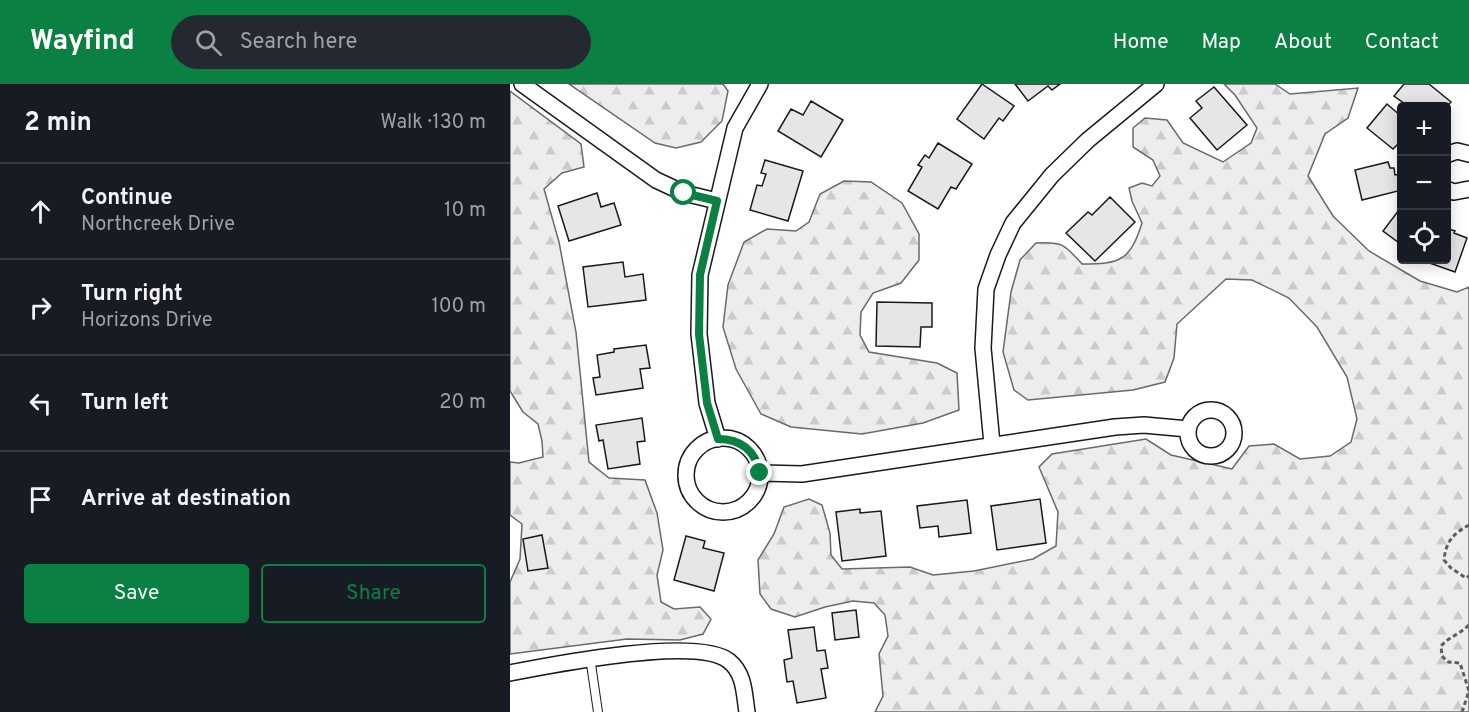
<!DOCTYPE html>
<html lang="en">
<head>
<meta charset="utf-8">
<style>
	body { margin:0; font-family:Overpass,sans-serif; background:#242831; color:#f1f3f6 }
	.controls { position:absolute; right:18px; top:18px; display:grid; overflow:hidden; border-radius:6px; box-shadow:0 3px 15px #0003 }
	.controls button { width:54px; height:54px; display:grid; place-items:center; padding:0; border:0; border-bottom:2px solid #363941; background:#171b24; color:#f1f3f6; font:30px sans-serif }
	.stop { position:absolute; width:18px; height:18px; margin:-14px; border:4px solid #0b8043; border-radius:50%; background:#fff }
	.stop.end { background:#0b8043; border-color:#fff; box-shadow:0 2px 6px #0008 }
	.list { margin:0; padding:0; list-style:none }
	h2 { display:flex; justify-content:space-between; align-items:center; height:78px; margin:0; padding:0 24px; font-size:26px }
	h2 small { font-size:20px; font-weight:400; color:#9ea1a6 }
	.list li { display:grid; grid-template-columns:39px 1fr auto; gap:18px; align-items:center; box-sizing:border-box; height:96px; padding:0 24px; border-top:2px solid #363941 }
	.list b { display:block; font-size:22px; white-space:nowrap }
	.list p { margin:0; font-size:20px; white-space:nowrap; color:#9ea1a6 }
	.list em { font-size:20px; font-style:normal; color:#9ea1a6 }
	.actions { display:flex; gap:12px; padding:18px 24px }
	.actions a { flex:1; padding:14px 0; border:2px solid #0b8043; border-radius:6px; text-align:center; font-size:21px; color:#0b8043 }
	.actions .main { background:#0b8043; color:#fff }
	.icon { flex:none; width:33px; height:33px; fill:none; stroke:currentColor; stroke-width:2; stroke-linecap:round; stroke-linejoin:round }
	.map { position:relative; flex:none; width:959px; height:628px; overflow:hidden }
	header { display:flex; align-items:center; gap:36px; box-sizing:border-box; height:84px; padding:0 30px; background:#0b8043; color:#fff }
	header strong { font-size:28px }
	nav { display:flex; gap:33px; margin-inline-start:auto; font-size:21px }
	.search { width:420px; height:54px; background:#242831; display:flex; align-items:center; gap:15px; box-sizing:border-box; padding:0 21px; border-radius:33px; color:#9ea1a6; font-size:22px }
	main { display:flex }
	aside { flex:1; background:#171b24 }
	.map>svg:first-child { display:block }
	.forest { fill:url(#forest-firs); stroke:#6a6a6a; stroke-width:1.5 }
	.building { fill:#e6e6e6; stroke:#1a1a1a; stroke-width:1.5 }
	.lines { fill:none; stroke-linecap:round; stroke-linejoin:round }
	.lane-casing { stroke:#1a1a1a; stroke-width:10 }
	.street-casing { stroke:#1a1a1a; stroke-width:18 }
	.path { stroke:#5f5f5f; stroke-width:3; stroke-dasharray:4.5 3; stroke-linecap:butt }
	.lane { stroke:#fff; stroke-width:8 }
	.street { stroke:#fff; stroke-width:15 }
	.route { stroke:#0b8043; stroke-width:8 }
</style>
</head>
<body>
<header>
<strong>Wayfind</strong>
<div class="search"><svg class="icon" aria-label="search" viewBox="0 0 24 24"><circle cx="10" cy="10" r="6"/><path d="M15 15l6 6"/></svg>Search here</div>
<nav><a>Home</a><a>Map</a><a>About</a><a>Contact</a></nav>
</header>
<main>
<aside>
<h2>2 min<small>Walk · 130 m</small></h2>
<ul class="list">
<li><svg class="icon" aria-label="ahead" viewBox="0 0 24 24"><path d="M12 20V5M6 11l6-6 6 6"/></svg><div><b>Continue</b><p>Northcreek Drive</p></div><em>10 m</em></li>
<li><svg class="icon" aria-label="right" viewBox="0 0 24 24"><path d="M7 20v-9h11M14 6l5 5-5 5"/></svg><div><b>Turn right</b><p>Horizons Drive</p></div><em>100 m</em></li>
<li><svg class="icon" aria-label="left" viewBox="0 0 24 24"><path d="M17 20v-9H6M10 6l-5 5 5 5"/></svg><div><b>Turn left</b></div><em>20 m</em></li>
<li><svg class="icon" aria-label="arrive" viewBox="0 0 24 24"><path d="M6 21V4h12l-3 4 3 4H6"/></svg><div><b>Arrive at destination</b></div></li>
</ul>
<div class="actions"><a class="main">Save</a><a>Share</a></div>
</aside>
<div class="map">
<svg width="959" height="628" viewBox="0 0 959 628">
	<defs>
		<pattern id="forest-firs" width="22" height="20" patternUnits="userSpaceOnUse" patternTransform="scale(1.5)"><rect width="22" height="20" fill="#ededed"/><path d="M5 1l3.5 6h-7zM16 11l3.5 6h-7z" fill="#cbcbcb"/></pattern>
	</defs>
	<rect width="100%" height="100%" fill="#fff"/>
	<path class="forest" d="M59,0H213L218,7L212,37L191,58L166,64L145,59Z
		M714,0H765L780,10L848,4L838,34L815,50L798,92L823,132L859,167L910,197L947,208L959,203V628H365L373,612L369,570L378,552L375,531L364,519L343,517L315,523L285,533L261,525L250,510L248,476L264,450L274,423L299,415L312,421L320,449L321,471L332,485L400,483L423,491L464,487L523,475L546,462L548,428L529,383L542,370L636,355L661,371L722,385L739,362L764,360L790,375L820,372L841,358L847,335L837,293L807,243L779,214L742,196L716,195L667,240L664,274L655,298L623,306L518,316L504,306L493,268L501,208L510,176L526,159C552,157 555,161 572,180C610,180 620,177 632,139L622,117L619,104L632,99L642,102L650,92L643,76L623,63V44L635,34L657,36L673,59L713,78L741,59L747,44L725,11Z
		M0,7L71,60L74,83L52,89L34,105L49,158L66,248L79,378L99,394L135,396L147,429L153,466L147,491L151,518L164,525L190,523L201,535L193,550L170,556L117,555L0,570V498L10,475L12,440L0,431V378L9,379L33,373L32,357L28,340L13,328L0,307Z
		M334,97L361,98L392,119L409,150V176L391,199L363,209L351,228L350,251L359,268L427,279L447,289L449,326L413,339L352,350L281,343L251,330L226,285L213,243L218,201L234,158L257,145L286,147L299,138L310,110Z"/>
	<path class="building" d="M472,0L504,22L493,37L489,34L474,55L447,35Z
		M505,0H550L542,6L538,2L518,17Z
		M894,0H919L941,18L936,23L898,22L884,12Z
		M704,3L737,41L707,66L680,34L692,24L686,17Z
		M301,17L333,36L311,73L268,47L281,25L293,31Z
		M877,20L892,33V61L890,63L887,61L883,65L857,44Z
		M428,59L462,80L446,105L441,103L428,125L398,107L412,83L408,81L415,71L419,74Z
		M255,76L293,87L278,137L240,126L247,101L252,102L256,90L251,89Z
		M878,78L880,84H884L885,91L892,90V106L852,116L845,86Z
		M87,109L91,123L104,119L111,141L59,157L48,122Z
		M600,113L625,138L585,177L556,149L578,128L582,131Z
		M892,122V161L873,147Z
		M936,144L945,147L944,149L957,154L945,188L914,177L936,176Z
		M113,178L115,193L133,190L136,216L78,223L73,183Z
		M367,218L422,219V243H411L410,263L366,262Z
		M136,261L140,284L130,285L133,304L86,311L83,294L90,293L87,271L104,268V265Z
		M132,334L135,357L127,358L130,380L98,385L93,356L89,357L86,341Z
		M530,415L536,459L487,466L481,422Z
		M457,416L461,449L429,453L428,442L410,444L407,422Z
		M350,425V429L371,427L376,472L332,477L326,428Z
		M32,451L38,484L18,487L13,455Z
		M176,452L195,457L193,464L214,469L204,507L164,496Z
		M346,526L349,553L325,556L322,529Z
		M304,543L307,567L315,566L318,584L311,585L316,614L287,619L283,597L277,598L274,576L282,574L278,546Z"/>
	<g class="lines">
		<defs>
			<path id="lane" d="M80,573L88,628"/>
			<path id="street" d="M12,0L146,96L174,109L207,117
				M936,71L947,67L959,70
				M936,105L944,108L959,105
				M678 349a23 23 0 1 1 46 0a23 23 0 1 1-46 0Z
				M176 391a37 37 0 1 1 74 0a37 37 0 1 1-74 0Z
				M208,355L197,319L189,250L190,191L225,44L250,0
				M482,360L473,264L476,205L488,171L503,139L542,91L578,56L646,0
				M250,389L292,390L605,343L634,341L678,345
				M0,589C41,581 188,552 219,577C235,590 234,610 237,628"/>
		</defs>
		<use href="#lane" class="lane-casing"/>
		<use href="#street" class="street-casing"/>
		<path class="path" d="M959,441C943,450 936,457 934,476L941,484L956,494L959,492
			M952,628L959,607L950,579L938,578L932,572L931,562C939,553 950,550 959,541"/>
		<use href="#lane" class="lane"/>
		<use href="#street" class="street"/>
	</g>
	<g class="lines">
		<path class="route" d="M174,109L207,117L190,191L189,250L197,319L208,355C231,355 245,366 250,389"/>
	</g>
</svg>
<div class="controls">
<button>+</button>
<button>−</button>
<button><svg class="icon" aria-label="locate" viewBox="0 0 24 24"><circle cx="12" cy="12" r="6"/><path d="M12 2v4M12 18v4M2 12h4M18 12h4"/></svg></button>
</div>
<div class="stop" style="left:174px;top:109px"></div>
<div class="stop end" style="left:250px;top:389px"></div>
</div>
</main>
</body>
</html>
